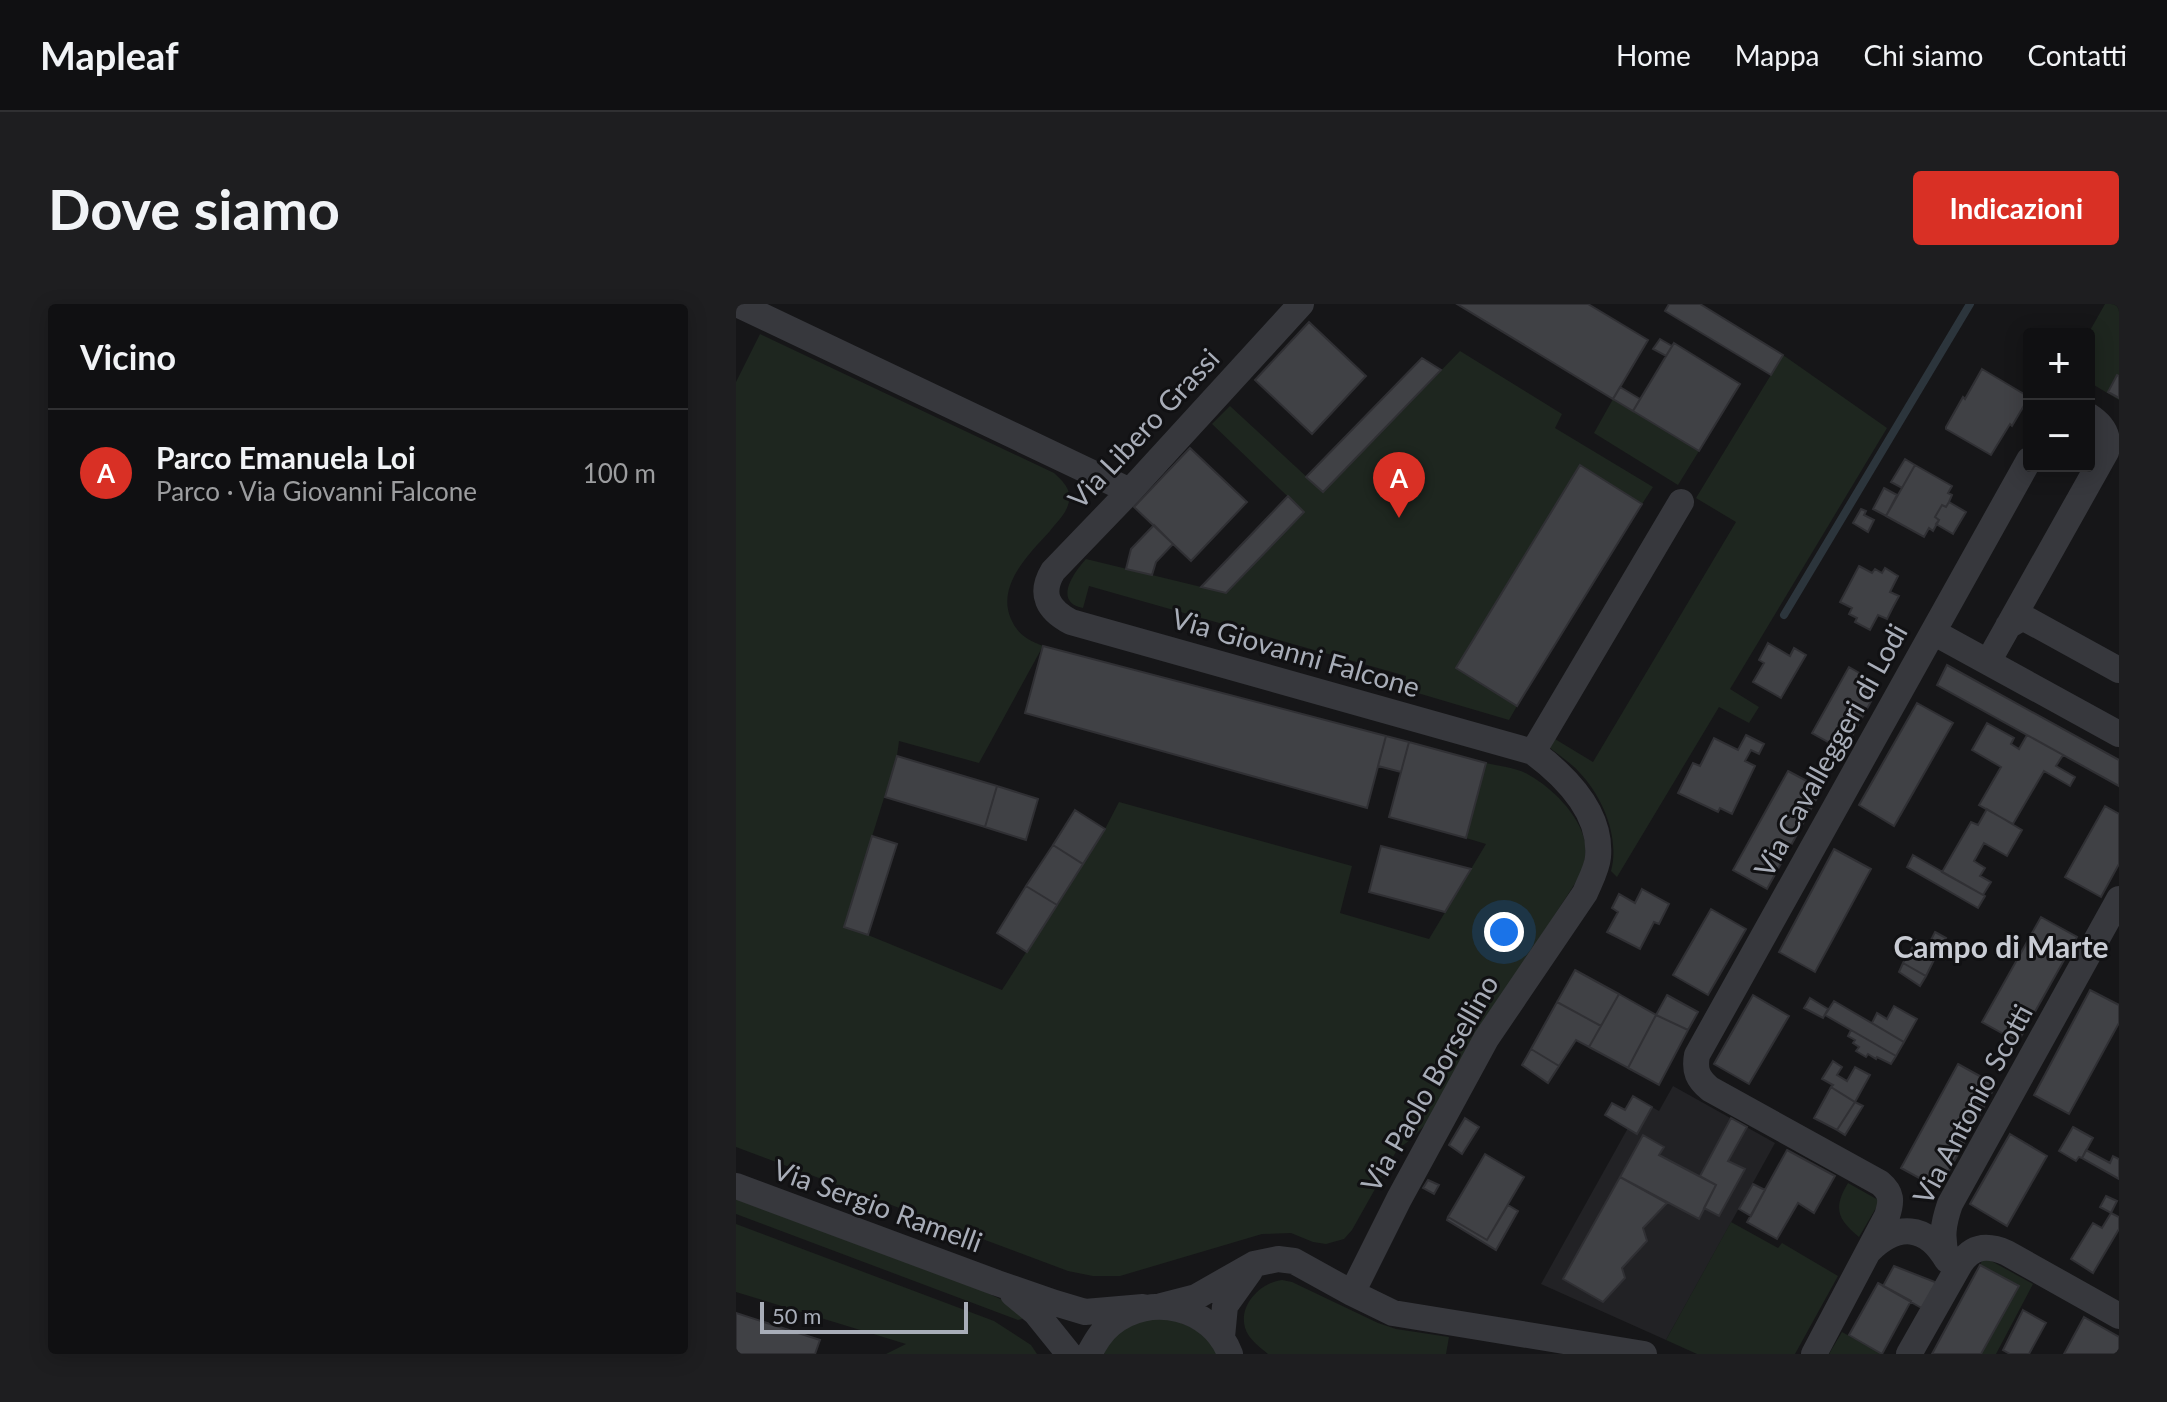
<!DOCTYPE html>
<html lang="it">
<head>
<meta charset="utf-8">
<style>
	body { margin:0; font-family:Lato,sans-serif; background:#1e1e20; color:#f1f3f6 }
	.controls { position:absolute; right:24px; top:24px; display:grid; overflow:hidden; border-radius:8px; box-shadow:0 4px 20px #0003 }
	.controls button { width:72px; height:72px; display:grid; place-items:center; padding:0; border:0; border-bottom:2px solid #303032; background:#101012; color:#f1f3f6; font:40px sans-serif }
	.scale { position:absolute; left:24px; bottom:20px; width:208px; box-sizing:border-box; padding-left:8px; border:4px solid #a8adb8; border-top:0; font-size:22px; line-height:28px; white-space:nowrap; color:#a8adb8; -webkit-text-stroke:6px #111113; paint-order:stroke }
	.you { position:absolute; left:768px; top:628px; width:28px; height:28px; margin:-20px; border:6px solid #fff; border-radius:50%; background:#1a73e8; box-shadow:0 0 0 12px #1a73e833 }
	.badge { display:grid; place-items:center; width:52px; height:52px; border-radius:50%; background:#d93025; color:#fff; font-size:26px; font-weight:700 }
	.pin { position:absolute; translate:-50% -66px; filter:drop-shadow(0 2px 4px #0008) }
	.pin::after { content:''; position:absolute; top:42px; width:28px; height:24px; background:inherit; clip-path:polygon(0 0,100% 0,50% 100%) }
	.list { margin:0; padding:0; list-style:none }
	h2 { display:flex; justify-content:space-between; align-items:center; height:104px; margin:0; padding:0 32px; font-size:34px }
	h2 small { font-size:26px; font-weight:400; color:#9c9d9f }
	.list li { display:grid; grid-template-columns:52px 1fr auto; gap:24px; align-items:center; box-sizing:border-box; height:128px; padding:0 32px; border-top:2px solid #303032 }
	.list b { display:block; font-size:30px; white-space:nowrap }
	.list p { margin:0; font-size:26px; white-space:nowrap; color:#9c9d9f }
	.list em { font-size:26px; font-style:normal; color:#9c9d9f }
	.map { position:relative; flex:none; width:1383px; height:1050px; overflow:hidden; border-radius:8px }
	header { display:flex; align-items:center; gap:48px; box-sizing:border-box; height:112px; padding:0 40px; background:#101012; border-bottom:2px solid #303032 }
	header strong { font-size:38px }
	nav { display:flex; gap:44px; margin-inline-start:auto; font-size:28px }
	.intro { display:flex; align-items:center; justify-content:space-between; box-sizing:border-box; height:192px; padding:0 48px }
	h1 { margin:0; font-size:56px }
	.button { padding:20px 36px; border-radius:8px; background:#d93025; color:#fff; font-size:28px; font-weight:700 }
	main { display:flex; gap:48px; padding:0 48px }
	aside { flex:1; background:#101012; border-radius:8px; box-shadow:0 4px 20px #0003 }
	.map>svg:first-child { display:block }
	.built { fill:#222225 }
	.green { fill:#1e261f }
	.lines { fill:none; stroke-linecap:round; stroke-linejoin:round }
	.stream { stroke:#2c353c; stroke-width:8 }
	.building { fill:#404145; stroke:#303034; stroke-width:2 }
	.minor { stroke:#37383d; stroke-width:26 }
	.labels { text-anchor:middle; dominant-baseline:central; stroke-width:6; stroke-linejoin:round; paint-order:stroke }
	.street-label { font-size:28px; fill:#a8adb8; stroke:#111113 }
	.neighbourhood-label { font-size:30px; font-weight:bold; fill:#c9ccd4; stroke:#111113 }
</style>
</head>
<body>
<header>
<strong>Mapleaf</strong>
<nav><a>Home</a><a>Mappa</a><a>Chi siamo</a><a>Contatti</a></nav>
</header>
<div class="intro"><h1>Dove siamo</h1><a class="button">Indicazioni</a></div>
<main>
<aside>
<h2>Vicino<small></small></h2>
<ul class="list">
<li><span class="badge">A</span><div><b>Parco Emanuela Loi</b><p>Parco · Via Giovanni Falcone</p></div><em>100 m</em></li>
</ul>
</aside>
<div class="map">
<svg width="1383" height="1050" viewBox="0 0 1383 1050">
	<rect width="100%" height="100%" fill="#161618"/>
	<path class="built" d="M937,782L1039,839L930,1036L805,980L892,824L916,803L923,807Z"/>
	<path class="green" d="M1369,0H1383V96L1353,78L1352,30Z
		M24,30L318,169C328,178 337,187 332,201C329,211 320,219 314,227C294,249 260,281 275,315C282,331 292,336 307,342L243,459L163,437L161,452L108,623L132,631L266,686L369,525L383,498L616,562L604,609L693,635L750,540L730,534L750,459C763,462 782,464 793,471C816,484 843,510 849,538C851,549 848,559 845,570L740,734L692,818L674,836L661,846L616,926L608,935L590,940L577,938L555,929L526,930L384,972H357L332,967L0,843V78Z
		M724,47L826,110L819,124L917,183L906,200L844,162L720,364L781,402L773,416L668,385L670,372L353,282L347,304C316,298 339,267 350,255L490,289L568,208L476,120L494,102L587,188Z
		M1047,51L1151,124L994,385L1023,403L1013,419L983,403L881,573L875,567C884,534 867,493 843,468C835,459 824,452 814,444L819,435L857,458L1000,218L960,194Z
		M877,95L963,147L942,181L858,129Z
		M1112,879L1144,897L1123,933C1101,915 1097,904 1112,879Z
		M0,895L247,987L273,999L288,1012L286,1015L282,1016L0,910Z
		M995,918L1042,944L1046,939L1102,972L1059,1050H961L930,1036Z
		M0,920L258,1017L295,1041L301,1050H150L170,1040L0,988Z
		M1248,953L1297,980L1260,1050H1245L1282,982L1244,961Z
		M546,976L556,978L642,1019L660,1025L713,1033L710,1050H532C526,1045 518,1039 513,1032C497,1008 521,979 546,976Z
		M428,1014C450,1019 471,1028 481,1050H368C379,1024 402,1016 428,1014Z
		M1106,1028L1146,1050H1093Z"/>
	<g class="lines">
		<path class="stream" d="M1048,311L1234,0"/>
	</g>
	<path class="building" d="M721,0H852L912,36L877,95Z
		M933,0H964L1047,51L1035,71L929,7Z
		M573,18L630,72L576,130L519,76Z
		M924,35L936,42L930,52L917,45Z
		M938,39L1004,80L963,147L897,107Z
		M686,54L705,66L587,188L570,173Z
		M1246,65L1293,93L1276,122L1274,120L1255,151L1210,125V123L1227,93L1229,95Z
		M1381,71L1383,72V94L1372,88Z
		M884,83L904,95L897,107L877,95Z
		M454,144L511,198L455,257L398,203Z
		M1169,155L1179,161L1166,184L1155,178Z
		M844,161L906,200L781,402L720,364Z
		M1179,161L1216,182L1212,189L1216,191L1213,198L1210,203L1206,201L1199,213L1203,216L1197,227L1193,224L1188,233L1150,212Z
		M1148,184L1161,191L1150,212L1137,205Z
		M552,192L568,208L490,289L465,283Z
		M1213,198L1230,208L1217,230L1200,220L1203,216L1199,213L1206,201L1210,203Z
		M1125,205L1130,207L1128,211L1138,216L1132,228L1117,219Z
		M418,221L437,240L420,258L416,271L390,265L395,245Z
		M1123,262L1136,269L1139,265L1146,269L1149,264L1162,272L1154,288L1163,292L1157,303L1151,315L1142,311L1134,326L1119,318L1121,314L1113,310L1116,304L1104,298Z
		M1032,339L1054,352L1058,344L1070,351L1045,394L1017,378L1028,359L1023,356Z
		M307,342L650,432L631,504L289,409Z
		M1211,361L1383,456V482L1201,381Z
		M1113,363L1144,381L1108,447L1076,429Z
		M1181,399L1217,419L1158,522L1123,501Z
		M1251,419L1278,434L1275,440L1283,445L1291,431L1327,451L1320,462L1339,473L1334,482L1308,467L1277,520L1243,501L1265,463L1236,446Z
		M1010,431L1028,440L1023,450L1015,446L1009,457L1019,462L996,510L984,504L982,508L942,489L957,459L964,462L978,434L1002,446Z
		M650,432L673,438L665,468L642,462Z
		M673,438L750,459L730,534L653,513Z
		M161,452L261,482L249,523L149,493Z
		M1052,467L1086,485L1031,585L997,566Z
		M261,482L302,495L290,536L249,523Z
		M1369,502L1383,510V560L1365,593L1329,573Z
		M1251,505L1286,526L1271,552L1248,539L1238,557L1249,564L1244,572L1255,578L1247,591L1206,568L1235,518L1242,521Z
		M339,506L369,525L347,560L317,541Z
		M136,532L161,540L132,631L108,623Z
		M317,541L347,560L321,601L290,582Z
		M645,542L735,565L709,608L633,588Z
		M1098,545L1135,565L1079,668L1043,648Z
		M1177,551L1249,592L1242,604L1171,563Z
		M290,582L321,601L291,648L261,629Z
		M906,585L933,600L923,620L918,618L904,645L871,628L882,608L876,604L883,590L899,599Z
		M975,605L1010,625L972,691L937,671Z
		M1305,613L1341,633L1282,738L1246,718Z
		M1199,628L1210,634L1198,656L1176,644L1180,636L1192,642Z
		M1176,644L1198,656L1190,672L1167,659Z
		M1167,659L1190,672L1184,682L1163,668Z
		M839,666L883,690L865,722L821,698Z
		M1354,686L1383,701V719L1333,810L1298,791Z
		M883,690L920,711L892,764L853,743Z
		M931,691L962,708L952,726L920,711Z
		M1017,691L1053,712L1013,780L978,760Z
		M1074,694L1092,705L1087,714L1068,704Z
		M1098,697L1168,738L1160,752L1089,711Z
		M821,698L865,722L853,743L840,736L823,762L795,745Z
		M1158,702L1181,715L1168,738L1136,719L1141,709L1151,715Z
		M920,711L952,726L923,781L892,764Z
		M1115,726L1160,752L1155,760L1141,753L1140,755L1132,750L1130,753L1120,747L1123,743L1117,739L1119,736L1112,732Z
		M795,745L823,762L812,779L786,761Z
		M1097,757L1106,763L1101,771L1111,777L1119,763L1134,771L1119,798L1095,783L1097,781L1086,775Z
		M1222,760L1260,781L1203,885L1165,864Z
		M1095,783L1119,798L1101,826L1078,814Z
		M897,792L916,803L901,830L869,811L876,799L889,806Z
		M1119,798L1127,802L1109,831L1101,826Z
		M729,814L743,823L726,850L713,841Z
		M995,814L1011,823L992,857L1009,865L983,912L968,904L980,881L964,872Z
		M1337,823L1357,834L1346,854L1343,853L1340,857L1323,847Z
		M1274,830L1311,852L1271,922L1234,900Z
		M907,831L928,843L923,851L980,881L963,915L884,873Z
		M1051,846L1099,872L1078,909L1062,899L1041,935L1011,918Z
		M1350,846L1374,859L1377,852L1383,855V875L1346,854Z
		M749,850L788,873L751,936L712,913Z
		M884,873L931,899L907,924L911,937L886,964L889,974L867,998L827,975Z
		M692,876L703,881L698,890L687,884Z
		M1017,880L1029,886L1015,912L1003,905Z
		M1370,892L1381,897L1375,909L1364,903Z
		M772,901L782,907L760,946L711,916L712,913L751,936Z
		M1375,909L1383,913V925L1357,969L1335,955L1357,919L1366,924Z
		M1244,961L1283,982L1245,1050H1196Z
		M1158,962L1204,980L1189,1006L1147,982Z
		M1142,979L1175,997L1146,1050L1113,1031Z
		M1287,1006L1310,1019L1293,1050H1274L1267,1046Z
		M0,1009L84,1036L79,1050H0Z
		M1348,1013L1383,1033V1050H1328Z"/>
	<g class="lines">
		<path class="minor" d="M1,0L394,187
			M565,0L394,187L317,267C303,290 312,306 335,318L797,448
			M1272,322L1284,315H1290L1383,366
			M1197,328L1383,430
			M1252,358L1370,148C1374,131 1367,121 1353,112
			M0,882L261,979L319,999L349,1008L407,1003
			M1133,947C1161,919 1190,920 1211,956
			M1211,954C1205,934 1207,920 1214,900L1383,595
			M616,989L663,895L750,735L849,589C854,577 861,565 862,553C866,508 829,472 797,448L945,198
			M277,990L300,1009L333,1050
			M425,1002L460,993L518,960L542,955L558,957L616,989L657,1009L908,1050
			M486,1033L489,1002L514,967
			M353,1050C359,1039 365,1028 375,1020C414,988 476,1002 494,1050
			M1078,1050L1151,912C1156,897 1156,889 1144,879L974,785C962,775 958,767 961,751L1293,156
			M1173,1050L1224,960C1236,942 1251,940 1271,949L1383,1012"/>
	</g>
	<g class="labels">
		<g class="street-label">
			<text transform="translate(407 124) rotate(-47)">Via Libero Grassi</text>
			<text transform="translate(560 348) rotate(16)">Via Giovanni Falcone</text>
			<text transform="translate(1094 446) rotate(-61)">Via Cavalleggeri di Lodi</text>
			<text transform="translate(693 779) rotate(-60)">Via Paolo Borsellino</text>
			<text transform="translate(1236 800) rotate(-62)">Via Antonio Scotti</text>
			<text transform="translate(142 901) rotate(20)">Via Sergio Ramelli</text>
		</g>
		<g class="neighbourhood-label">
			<text x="1265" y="642">Campo di Marte</text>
		</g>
	</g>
</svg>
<div class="controls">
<button>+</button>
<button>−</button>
</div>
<div class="scale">50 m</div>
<div class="you"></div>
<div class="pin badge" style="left:663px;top:214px">A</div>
</div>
</main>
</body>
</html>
